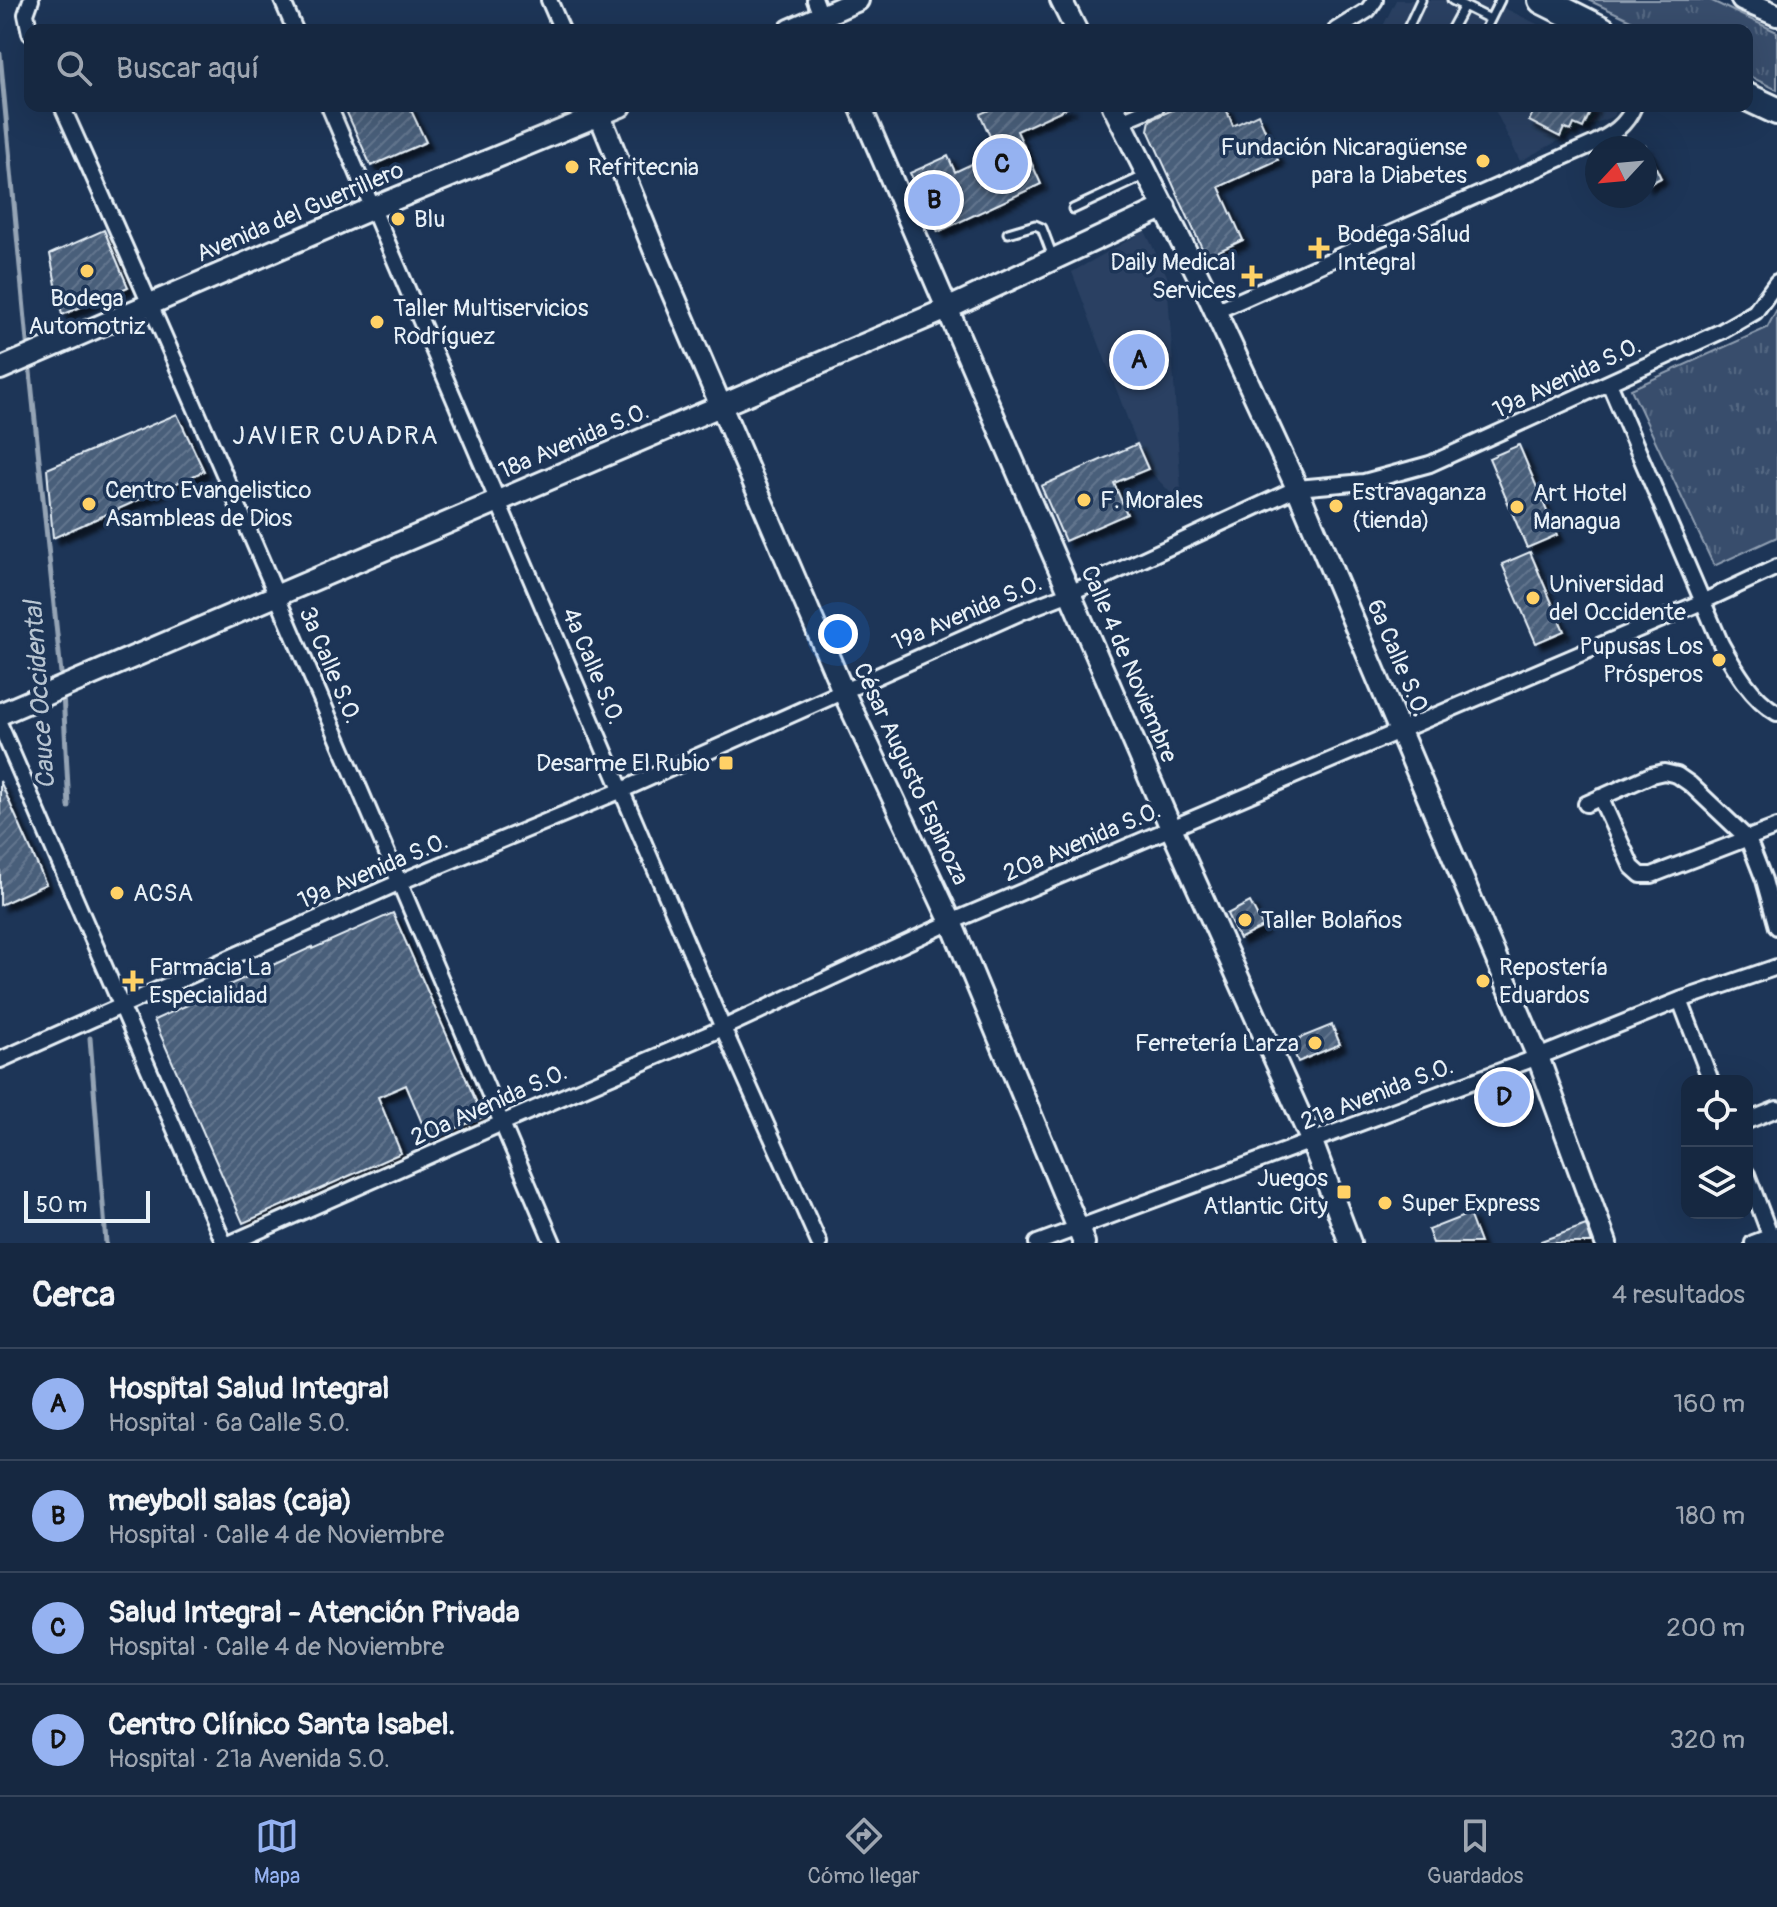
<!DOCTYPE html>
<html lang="es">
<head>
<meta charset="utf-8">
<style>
	body { margin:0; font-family:Pangolin,sans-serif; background:#23344c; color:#f1f3f6 }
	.controls { position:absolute; right:24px; bottom:24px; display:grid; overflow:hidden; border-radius:16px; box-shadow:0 8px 32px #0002 }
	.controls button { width:72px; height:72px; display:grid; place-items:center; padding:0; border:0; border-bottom:2px solid #35445a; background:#162841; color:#f1f3f6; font:40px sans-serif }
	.compass { position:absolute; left:1585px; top:136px; width:72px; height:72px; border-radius:50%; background:#162841; box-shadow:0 8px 32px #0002; rotate:244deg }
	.scale { position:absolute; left:24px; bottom:20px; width:126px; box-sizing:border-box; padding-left:8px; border:4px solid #e8f1f8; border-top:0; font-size:22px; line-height:28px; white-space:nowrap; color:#e8f1f8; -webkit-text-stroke:6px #1d3557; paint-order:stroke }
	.you { position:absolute; left:838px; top:634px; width:28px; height:28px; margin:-20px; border:6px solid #fff; border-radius:50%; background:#1a73e8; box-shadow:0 0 0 12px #1a73e833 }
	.badge { display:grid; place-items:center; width:52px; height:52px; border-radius:50%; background:#95b2f1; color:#111; font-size:26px; font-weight:700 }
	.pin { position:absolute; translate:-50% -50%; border:4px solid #fff; box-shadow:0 2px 8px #0006 }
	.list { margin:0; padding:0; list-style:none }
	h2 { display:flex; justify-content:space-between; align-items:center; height:104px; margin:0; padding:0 32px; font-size:34px }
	h2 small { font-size:26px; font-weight:400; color:#9ea6b1 }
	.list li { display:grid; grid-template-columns:52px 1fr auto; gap:24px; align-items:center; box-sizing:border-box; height:112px; padding:0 32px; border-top:2px solid #35445a }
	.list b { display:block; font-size:30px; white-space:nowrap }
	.list p { margin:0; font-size:26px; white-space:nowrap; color:#9ea6b1 }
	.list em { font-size:26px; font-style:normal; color:#9ea6b1 }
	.icon { flex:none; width:44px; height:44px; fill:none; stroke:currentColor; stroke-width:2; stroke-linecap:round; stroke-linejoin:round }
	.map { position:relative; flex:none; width:1777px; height:1243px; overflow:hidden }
	.search { position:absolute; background:#162841; box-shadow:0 8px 32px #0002; left:24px; right:24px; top:24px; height:88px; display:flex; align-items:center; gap:20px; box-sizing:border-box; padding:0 28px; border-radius:16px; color:#9ea6b1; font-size:30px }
	.sheet { height:552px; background:#162841 }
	nav { display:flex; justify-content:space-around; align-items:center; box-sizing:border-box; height:112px; border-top:2px solid #35445a; background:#162841; font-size:22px; color:#9ea6b1 }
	nav a { display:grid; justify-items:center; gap:4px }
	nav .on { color:#95b2f1 }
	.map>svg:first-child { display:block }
	.built { fill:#2a4162 }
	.park { fill:url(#park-tufts); stroke:#909fb2; stroke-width:2 }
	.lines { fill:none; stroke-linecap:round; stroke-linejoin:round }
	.stream { stroke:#95a4b5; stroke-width:5 }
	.building { fill:url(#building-hatch); stroke:#e8f1f8; stroke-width:2; filter:url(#shadow) }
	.lane-casing { stroke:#e8f1f8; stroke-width:13 }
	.street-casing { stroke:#e8f1f8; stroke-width:20 }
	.secondary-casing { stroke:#e8f1f8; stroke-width:26 }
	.highway-casing { stroke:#e8f1f8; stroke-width:32 }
	.lane { stroke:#1d3557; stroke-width:7 }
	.street { stroke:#1d3557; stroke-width:14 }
	.secondary { stroke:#1d3557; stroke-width:20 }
	.highway { stroke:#1d3557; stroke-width:26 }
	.poi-dot { fill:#ffd166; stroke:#1d3557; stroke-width:3 }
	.labels { text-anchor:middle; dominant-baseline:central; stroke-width:7; stroke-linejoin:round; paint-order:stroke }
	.poi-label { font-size:24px; fill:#e8f1f8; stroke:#1d3557; text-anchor:start }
	.street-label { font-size:24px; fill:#e8f1f8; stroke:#1d3557 }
	.neighbourhood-label { font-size:26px; letter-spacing:2px; fill:#e8f1f8; stroke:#1d3557 }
	.water-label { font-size:26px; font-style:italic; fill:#b7c4d1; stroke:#1d3557 }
</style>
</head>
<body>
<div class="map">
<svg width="1777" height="1243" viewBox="0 0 1777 1243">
	<defs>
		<pattern id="park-tufts" width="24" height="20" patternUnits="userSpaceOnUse" patternTransform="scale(2)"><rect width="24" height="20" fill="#374d6c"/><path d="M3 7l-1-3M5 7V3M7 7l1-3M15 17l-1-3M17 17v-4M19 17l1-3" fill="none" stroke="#546782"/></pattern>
		<pattern id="building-hatch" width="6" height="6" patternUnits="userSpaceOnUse" patternTransform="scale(2)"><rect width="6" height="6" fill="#495e7a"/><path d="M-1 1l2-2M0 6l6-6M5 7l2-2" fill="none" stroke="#63768e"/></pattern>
		<filter id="shadow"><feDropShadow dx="6" dy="6" stdDeviation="2" flood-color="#0009"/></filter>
	</defs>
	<rect width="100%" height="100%" fill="#1d3557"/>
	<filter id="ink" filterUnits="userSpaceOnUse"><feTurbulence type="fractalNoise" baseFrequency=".0125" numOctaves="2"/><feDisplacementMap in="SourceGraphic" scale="16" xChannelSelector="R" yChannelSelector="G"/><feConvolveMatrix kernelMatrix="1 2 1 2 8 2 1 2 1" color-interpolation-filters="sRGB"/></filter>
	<g filter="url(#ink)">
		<path class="built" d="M1396,0H1488L1549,30H1381Z
			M1493,106H1618L1614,116L1583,128L1520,161Z
			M1145,231L1167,276L1182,505L1148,469L1137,444L1072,272Z"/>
		<path class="park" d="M1588,0H1710L1777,32V90L1747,75V30H1652Z
			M1777,309V537L1714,566L1631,389L1767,328Z"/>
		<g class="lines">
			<path class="stream" d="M0,54L28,352
				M29,362L62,683
				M63,693L69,807
				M90,1038L106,1243"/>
		</g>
		<path class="building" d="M344,106H409L426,142L371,166Z
			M998,106H1071L1017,131L1041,184L938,232L910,173L948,156L955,172L997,152L980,114Z
			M1181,106H1225L1233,126L1258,114L1278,160L1219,187L1243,240L1206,257L1148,130L1150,120Z
			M1536,106H1593L1583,128L1574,124L1571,131L1564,128L1560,137L1529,121Z
			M1645,145L1661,178L1645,186Z
			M104,230L128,287L62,315L50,254Z
			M177,414L204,471L53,538L47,469Z
			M1137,444L1148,469L1114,483L1127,514L1065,541L1041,486Z
			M1519,445L1557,535L1527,548L1489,458Z
			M1530,552L1564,631L1536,643L1502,564Z
			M0,781L46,884L0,905Z
			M1250,902L1263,927L1239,939L1227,914Z
			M393,913L483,1117L429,1140L406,1085L378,1097L401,1153L243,1223L154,1020L230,986L229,985L275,964L312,947V949Z
			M1332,1025L1340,1044L1298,1062L1290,1042Z
			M1469,1214L1480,1243H1433L1428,1230Z
			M1586,1225L1592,1243H1541V1241Z"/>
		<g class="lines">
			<defs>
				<path id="lane" d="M1452,0L1490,19
					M1407,30L1421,0
					M1451,30L1464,6
					M1485,30L1500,0
					M1073,209L1146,175
					M1008,233L1035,225L1042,228L1053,257"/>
				<path id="street" d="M282,0L295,30
					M549,0L562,30
					M815,0L821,16
					M1336,30L1368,10L1375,0
					M30,33L26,14L31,0
					M62,106C231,483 391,863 553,1243
					M329,106L723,1028L819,1243
					M1121,121L1157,106
					M1216,311L1593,144C1612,134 1626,126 1634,106
					M1609,383L1721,644C1735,669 1751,698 1777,713
					M0,725L224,1243
					M1600,797L1632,867L1641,875H1652L1777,827
					M1586,804L1651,775L1664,772L1677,775L1690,784L1748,839L1764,880L1777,927
					M1680,1000L1711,1081
					M0,1060L400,882L622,790L1021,612L1070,593L1297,488L1364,482L1430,464L1722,331L1755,312L1777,282
					M1747,1121L1777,1109
					M1747,1174L1773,1243
					M231,1243L502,1123L723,1028L951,922L1702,602L1777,567
					M1037,1243L1538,1057L1680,1000L1777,967
					M1753,1243L1777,1234"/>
				<path id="secondary" d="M1061,0L1076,30
					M1742,0L1777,15
					M790,30L858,0
					M860,106L1171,828L1312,1142L1350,1243
					M1113,106L1206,291L1297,488L1538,1057L1606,1243
					M600,116L658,259L843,691L951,922L1084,1243
					M0,369L373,208L621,106
					M0,714L947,309L1165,207"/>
				<path id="highway" d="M1542,0L1602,30
					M1747,97L1777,111"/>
			</defs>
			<use href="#lane" class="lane-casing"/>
			<use href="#street" class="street-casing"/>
			<use href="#secondary" class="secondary-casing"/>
			<use href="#highway" class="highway-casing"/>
			<use href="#lane" class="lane"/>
			<use href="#street" class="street"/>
			<use href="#secondary" class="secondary"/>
			<use href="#highway" class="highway"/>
		</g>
	</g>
	<g class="poi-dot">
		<circle cx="1483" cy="161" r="8"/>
		<circle cx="572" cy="167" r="8"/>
		<circle cx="398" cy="219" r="8"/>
		<path d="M1315 236h8v8h8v8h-8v8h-8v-8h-8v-8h8z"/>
		<circle cx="87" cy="271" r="8"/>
		<path d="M1248 264h8v8h8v8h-8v8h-8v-8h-8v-8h8z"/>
		<circle cx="377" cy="322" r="8"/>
		<circle cx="1084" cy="500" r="8"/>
		<circle cx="89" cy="504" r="8"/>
		<circle cx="1336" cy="506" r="8"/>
		<circle cx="1517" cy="507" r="8"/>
		<circle cx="1533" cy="598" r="8"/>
		<circle cx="1719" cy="660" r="8"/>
		<rect x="718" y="755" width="16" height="16" rx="4"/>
		<circle cx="117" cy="893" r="8"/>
		<circle cx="1245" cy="920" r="8"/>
		<path d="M129 969h8v8h8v8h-8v8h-8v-8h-8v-8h8z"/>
		<circle cx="1483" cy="981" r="8"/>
		<circle cx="1315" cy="1043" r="8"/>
		<rect x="1336" y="1184" width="16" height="16" rx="4"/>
		<circle cx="1385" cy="1203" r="8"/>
	</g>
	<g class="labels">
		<g class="poi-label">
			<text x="1467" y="147" text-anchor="end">Fundación Nicaragüense<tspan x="1467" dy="28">para la Diabetes</tspan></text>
			<text x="588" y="167">Refritecnia</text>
			<text x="414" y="219">Blu</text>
			<text x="1337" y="234">Bodega Salud<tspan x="1337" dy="28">Integral</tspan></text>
			<text x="1236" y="262" text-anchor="end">Daily Medical<tspan x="1236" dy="28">Services</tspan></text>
			<text x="87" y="298" text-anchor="middle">Bodega<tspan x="87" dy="28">Automotriz</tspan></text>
			<text x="393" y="308">Taller Multiservicios<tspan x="393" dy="28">Rodríguez</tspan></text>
			<text x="105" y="490">Centro Evangelistico<tspan x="105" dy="28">Asambleas de Dios</tspan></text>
			<text x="1352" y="492">Estravaganza<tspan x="1352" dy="28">(tienda)</tspan></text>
			<text x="1533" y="493">Art Hotel<tspan x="1533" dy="28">Managua</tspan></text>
			<text x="1100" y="500">F. Morales</text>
			<text x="1549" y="584">Universidad<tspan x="1549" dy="28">del Occidente</tspan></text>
			<text x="1703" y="646" text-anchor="end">Pupusas Los<tspan x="1703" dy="28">Prósperos</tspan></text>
			<text x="710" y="763" text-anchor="end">Desarme El Rubio</text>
			<text x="133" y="893">ACSA</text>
			<text x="1261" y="920">Taller Bolaños</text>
			<text x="149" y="967">Farmacia La<tspan x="149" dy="28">Especialidad</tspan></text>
			<text x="1499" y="967">Repostería<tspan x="1499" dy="28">Eduardos</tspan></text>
			<text x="1299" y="1043" text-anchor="end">Ferretería Larza</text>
			<text x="1328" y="1178" text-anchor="end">Juegos<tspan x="1328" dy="28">Atlantic City</tspan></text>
			<text x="1401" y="1203">Super Express</text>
		</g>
		<g class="street-label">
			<text transform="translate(300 212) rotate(-23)">Avenida del Guerrillero</text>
			<text transform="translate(1567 378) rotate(-25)">19a Avenida S.O.</text>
			<text transform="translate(574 441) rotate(-23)">18a Avenida S.O.</text>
			<text transform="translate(967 613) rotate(-23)">19a Avenida S.O.</text>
			<text transform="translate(1398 658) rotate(67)">6a Calle S.O.</text>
			<text transform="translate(1129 664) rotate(67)">Calle 4 de Noviembre</text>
			<text transform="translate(330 665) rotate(67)">3a Calle S.O.</text>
			<text transform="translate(593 666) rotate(67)">4a Calle S.O.</text>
			<text transform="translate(911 774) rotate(65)">César Augusto Espinoza</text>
			<text transform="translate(1082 842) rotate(-23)">20a Avenida S.O.</text>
			<text transform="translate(373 871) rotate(-23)">19a Avenida S.O.</text>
			<text transform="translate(1377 1094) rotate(-21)">21a Avenida S.O.</text>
			<text transform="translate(489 1105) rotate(-24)">20a Avenida S.O.</text>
		</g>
		<g class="neighbourhood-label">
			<text x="336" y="436">JAVIER CUADRA</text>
		</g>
		<g class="water-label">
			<text transform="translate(40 695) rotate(-94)">Cauce Occidental</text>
		</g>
	</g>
</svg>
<div class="controls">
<button><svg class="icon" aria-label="locate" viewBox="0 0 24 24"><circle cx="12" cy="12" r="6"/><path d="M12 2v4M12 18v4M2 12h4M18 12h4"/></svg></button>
<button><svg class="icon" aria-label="layers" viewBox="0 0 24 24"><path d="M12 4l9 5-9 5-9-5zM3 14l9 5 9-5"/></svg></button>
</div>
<svg class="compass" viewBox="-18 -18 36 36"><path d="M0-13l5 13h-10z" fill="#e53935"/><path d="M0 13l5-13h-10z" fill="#9ea6b1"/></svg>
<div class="scale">50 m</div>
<div class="you"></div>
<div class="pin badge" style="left:1139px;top:360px">A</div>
<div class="pin badge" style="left:934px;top:200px">B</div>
<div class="pin badge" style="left:1002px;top:164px">C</div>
<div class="pin badge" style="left:1504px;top:1097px">D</div>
<div class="search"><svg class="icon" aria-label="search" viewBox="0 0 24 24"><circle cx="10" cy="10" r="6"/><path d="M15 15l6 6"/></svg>Buscar aquí</div>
</div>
<section class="sheet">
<h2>Cerca<small>4 resultados</small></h2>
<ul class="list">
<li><span class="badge">A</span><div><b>Hospital Salud Integral</b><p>Hospital · 6a Calle S.O.</p></div><em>160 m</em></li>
<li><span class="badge">B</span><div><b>meyboll salas (caja)</b><p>Hospital · Calle 4 de Noviembre</p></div><em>180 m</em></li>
<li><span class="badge">C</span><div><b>Salud Integral - Atención Privada</b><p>Hospital · Calle 4 de Noviembre</p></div><em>200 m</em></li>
<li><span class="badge">D</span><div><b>Centro Clínico Santa Isabel.</b><p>Hospital · 21a Avenida S.O.</p></div><em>320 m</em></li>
</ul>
</section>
<nav>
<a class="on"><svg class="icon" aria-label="map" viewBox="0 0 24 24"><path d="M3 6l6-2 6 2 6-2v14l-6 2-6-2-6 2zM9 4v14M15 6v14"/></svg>Mapa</a>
<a><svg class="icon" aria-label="directions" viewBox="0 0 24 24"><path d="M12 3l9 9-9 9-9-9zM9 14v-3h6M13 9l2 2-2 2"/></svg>Cómo llegar</a>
<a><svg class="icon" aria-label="saved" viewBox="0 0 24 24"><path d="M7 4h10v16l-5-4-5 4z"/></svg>Guardados</a>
</nav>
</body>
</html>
